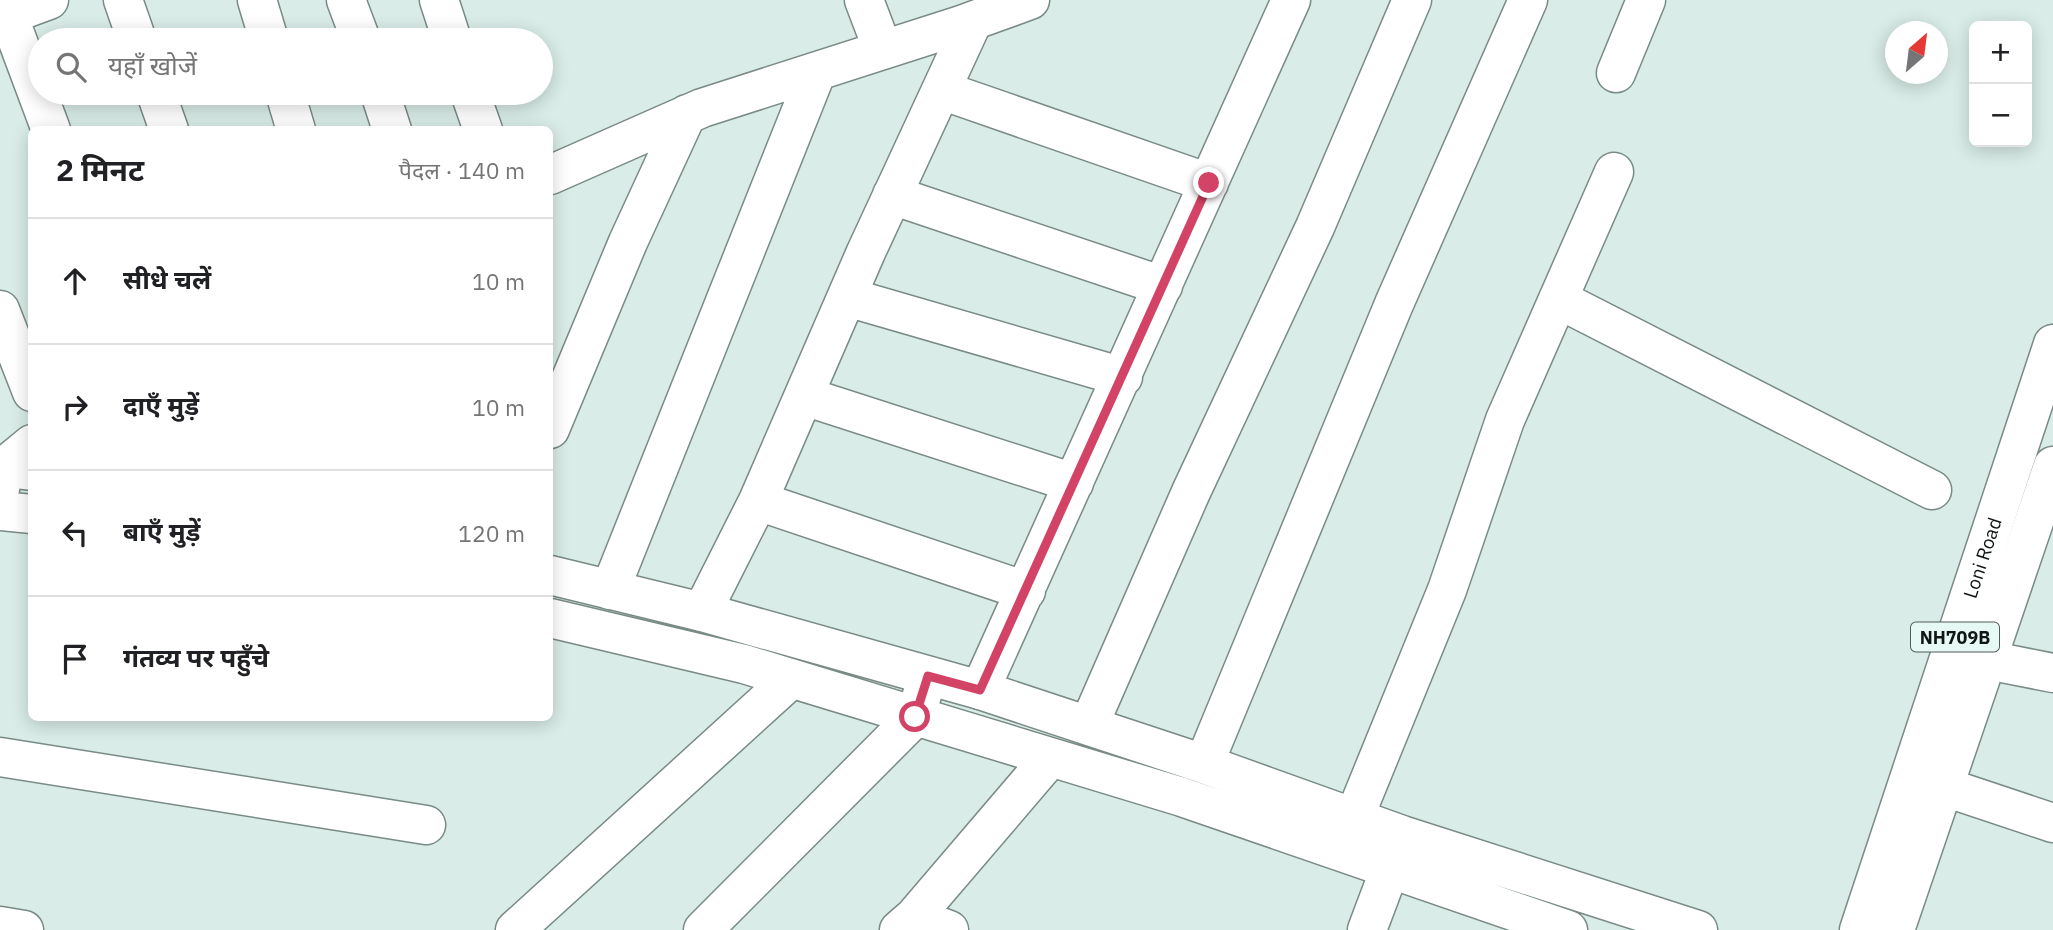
<!DOCTYPE html>
<html lang="hi">
<head>
<meta charset="utf-8">
<style>
	body { margin:0; font-family:"IBM Plex Sans","Noto Sans Devanagari",sans-serif; background:#f6f6f6; color:#202124 }
	.controls { position:absolute; right:21px; top:21px; display:grid; overflow:hidden; border-radius:10px; box-shadow:0 4px 18px #0003 }
	.controls button { width:63px; height:63px; display:grid; place-items:center; padding:0; border:0; border-bottom:2px solid #e0e0e0; background:#fff; color:#202124; font:35px sans-serif }
	.compass { position:absolute; left:1885px; top:21px; width:63px; height:63px; border-radius:50%; background:#fff; box-shadow:0 4px 18px #0003; rotate:28deg }
	.stop { position:absolute; width:21px; height:21px; margin:-16px; border:5px solid #d34365; border-radius:50%; background:#fff }
	.stop.end { background:#d34365; border-color:#fff; box-shadow:0 2px 7px #0008 }
	.list { margin:0; padding:0; list-style:none }
	h2 { display:flex; justify-content:space-between; align-items:center; height:91px; margin:0; padding:0 28px; font-size:30px }
	h2 small { font-size:23px; font-weight:400; color:#757577 }
	.list li { display:grid; grid-template-columns:46px 1fr auto; gap:21px; align-items:center; box-sizing:border-box; height:126px; padding:0 28px; border-top:2px solid #e0e0e0 }
	.list b { display:block; font-size:26px; white-space:nowrap }
	.list em { font-size:23px; font-style:normal; color:#757577 }
	.icon { flex:none; width:38px; height:38px; fill:none; stroke:currentColor; stroke-width:2; stroke-linecap:round; stroke-linejoin:round }
	.map { position:relative; flex:none; width:2053px; height:930px; overflow:hidden }
	.search { position:absolute; background:#fff; box-shadow:0 4px 18px #0003; left:28px; top:28px; width:525px; height:77px; display:flex; align-items:center; gap:18px; box-sizing:border-box; padding:0 24px; border-radius:38px; color:#757577; font-size:26px }
	.panel { position:absolute; background:#fff; box-shadow:0 4px 18px #0003; left:28px; top:126px; width:525px; height:595px; border-radius:10px }
	.map>svg:first-child { display:block }
	.lines { fill:none; stroke-linecap:round; stroke-linejoin:round }
	.minor-casing { stroke:#798b86; stroke-width:41 }
	.tertiary-casing { stroke:#798b86; stroke-width:41 }
	.trunk-casing { stroke:#798b86; stroke-width:41 }
	.minor { stroke:#fff; stroke-width:38 }
	.tertiary { stroke:#fff; stroke-width:38 }
	.trunk { stroke:#fff; stroke-width:38 }
	.route { stroke:#d34365; stroke-width:9 }
	.labels { text-anchor:middle; dominant-baseline:central; stroke-width:5; stroke-linejoin:round; paint-order:stroke }
	.shield { fill:#e6f9f4; stroke:#515b59; stroke-width:2 }
	.shield-label { font-size:18px; font-weight:bold; fill:#111716 }
	.street-label { font-size:19px; fill:#111716; stroke:#e6f9f4 }
</style>
</head>
<body>
<div class="map">
<svg width="2053" height="930" viewBox="0 0 2053 930">
	<rect width="100%" height="100%" fill="#d9ece7"/>
	<g class="lines">
		<defs>
			<path id="minor" d="M123,0L137,40
				M257,0L269,40
				M346,0L361,40
				M439,0L452,40
				M864,0L883,50
				M8,15L51,130
				M0,18L49,0
				M1616,73L1646,0
				M941,90L1209,183
				M156,93L169,130
				M285,93L296,130
				M380,93L392,130
				M470,93L483,130
				M550,175L702,108L961,25L1030,0
				M892,195L1163,286
				M847,297L1123,377
				M1558,299L1932,490
				M0,310L32,392
				M804,396L1074,483
				M550,429L628,242L687,114
				M0,489L4,467L32,444
				M758,501L1026,591
				M610,590L817,71
				M702,612L758,501L866,252L973,21
				M1987,660L2053,673
				M980,690L1291,0
				M1089,725L1191,492L1315,227L1412,0
				M0,757L426,825
				M1204,764L1394,304L1528,0
				M1945,787L2053,823
				M1354,818L1447,590L1505,420L1614,172
				M914,917L949,930
				M0,926L24,930
				M515,930L791,679
				M703,930L915,717L928,676
				M899,930L914,917L1050,758
				M1367,930L1402,837"/>
			<path id="tertiary" d="M0,467L32,471
				M0,511L32,514
				M550,575L702,612L980,690L1204,764L1402,835L1698,930
				M550,618L744,664L1182,797L1568,930"/>
			<g id="trunk">
				<path id="s1" d="M1859,930L2053,344"/>
				<path d="M1895,930L2053,466"/>
			</g>
		</defs>
		<use href="#minor" class="minor-casing"/>
		<use href="#tertiary" class="tertiary-casing"/>
		<use href="#trunk" class="trunk-casing"/>
		<use href="#minor" class="minor"/>
		<use href="#tertiary" class="tertiary"/>
		<use href="#trunk" class="trunk"/>
	</g>
	<g class="lines">
		<path class="route" d="M915,717L928,676L980,690L1209,183"/>
	</g>
	<g class="labels">
		<rect class="shield" x="1911" y="622.5" width="88" height="29" rx="5"/>
		<g class="shield-label">
			<text x="1955" y="637">NH709B</text>
		</g>
		<g class="street-label">
			<text stroke="none"><textPath href="#s1" startOffset="392">Loni Road</textPath></text>
		</g>
	</g>
</svg>
<div class="controls">
<button>+</button>
<button>−</button>
</div>
<svg class="compass" viewBox="-18 -18 36 36"><path d="M0-13l5 13h-10z" fill="#e53935"/><path d="M0 13l5-13h-10z" fill="#757577"/></svg>
<div class="stop" style="left:915px;top:717px"></div>
<div class="stop end" style="left:1209px;top:183px"></div>
<div class="search"><svg class="icon" aria-label="search" viewBox="0 0 24 24"><circle cx="10" cy="10" r="6"/><path d="M15 15l6 6"/></svg>यहाँ खोजें</div>
<section class="panel">
<h2>2 मिनट<small>पैदल · 140 m</small></h2>
<ul class="list">
<li><svg class="icon" aria-label="ahead" viewBox="0 0 24 24"><path d="M12 20V5M6 11l6-6 6 6"/></svg><div><b>सीधे चलें</b></div><em>10 m</em></li>
<li><svg class="icon" aria-label="right" viewBox="0 0 24 24"><path d="M7 20v-9h11M14 6l5 5-5 5"/></svg><div><b>दाएँ मुड़ें</b></div><em>10 m</em></li>
<li><svg class="icon" aria-label="left" viewBox="0 0 24 24"><path d="M17 20v-9H6M10 6l-5 5 5 5"/></svg><div><b>बाएँ मुड़ें</b></div><em>120 m</em></li>
<li><svg class="icon" aria-label="arrive" viewBox="0 0 24 24"><path d="M6 21V4h12l-3 4 3 4H6"/></svg><div><b>गंतव्य पर पहुँचे</b></div></li>
</ul>
</section>
</div>
</body>
</html>
